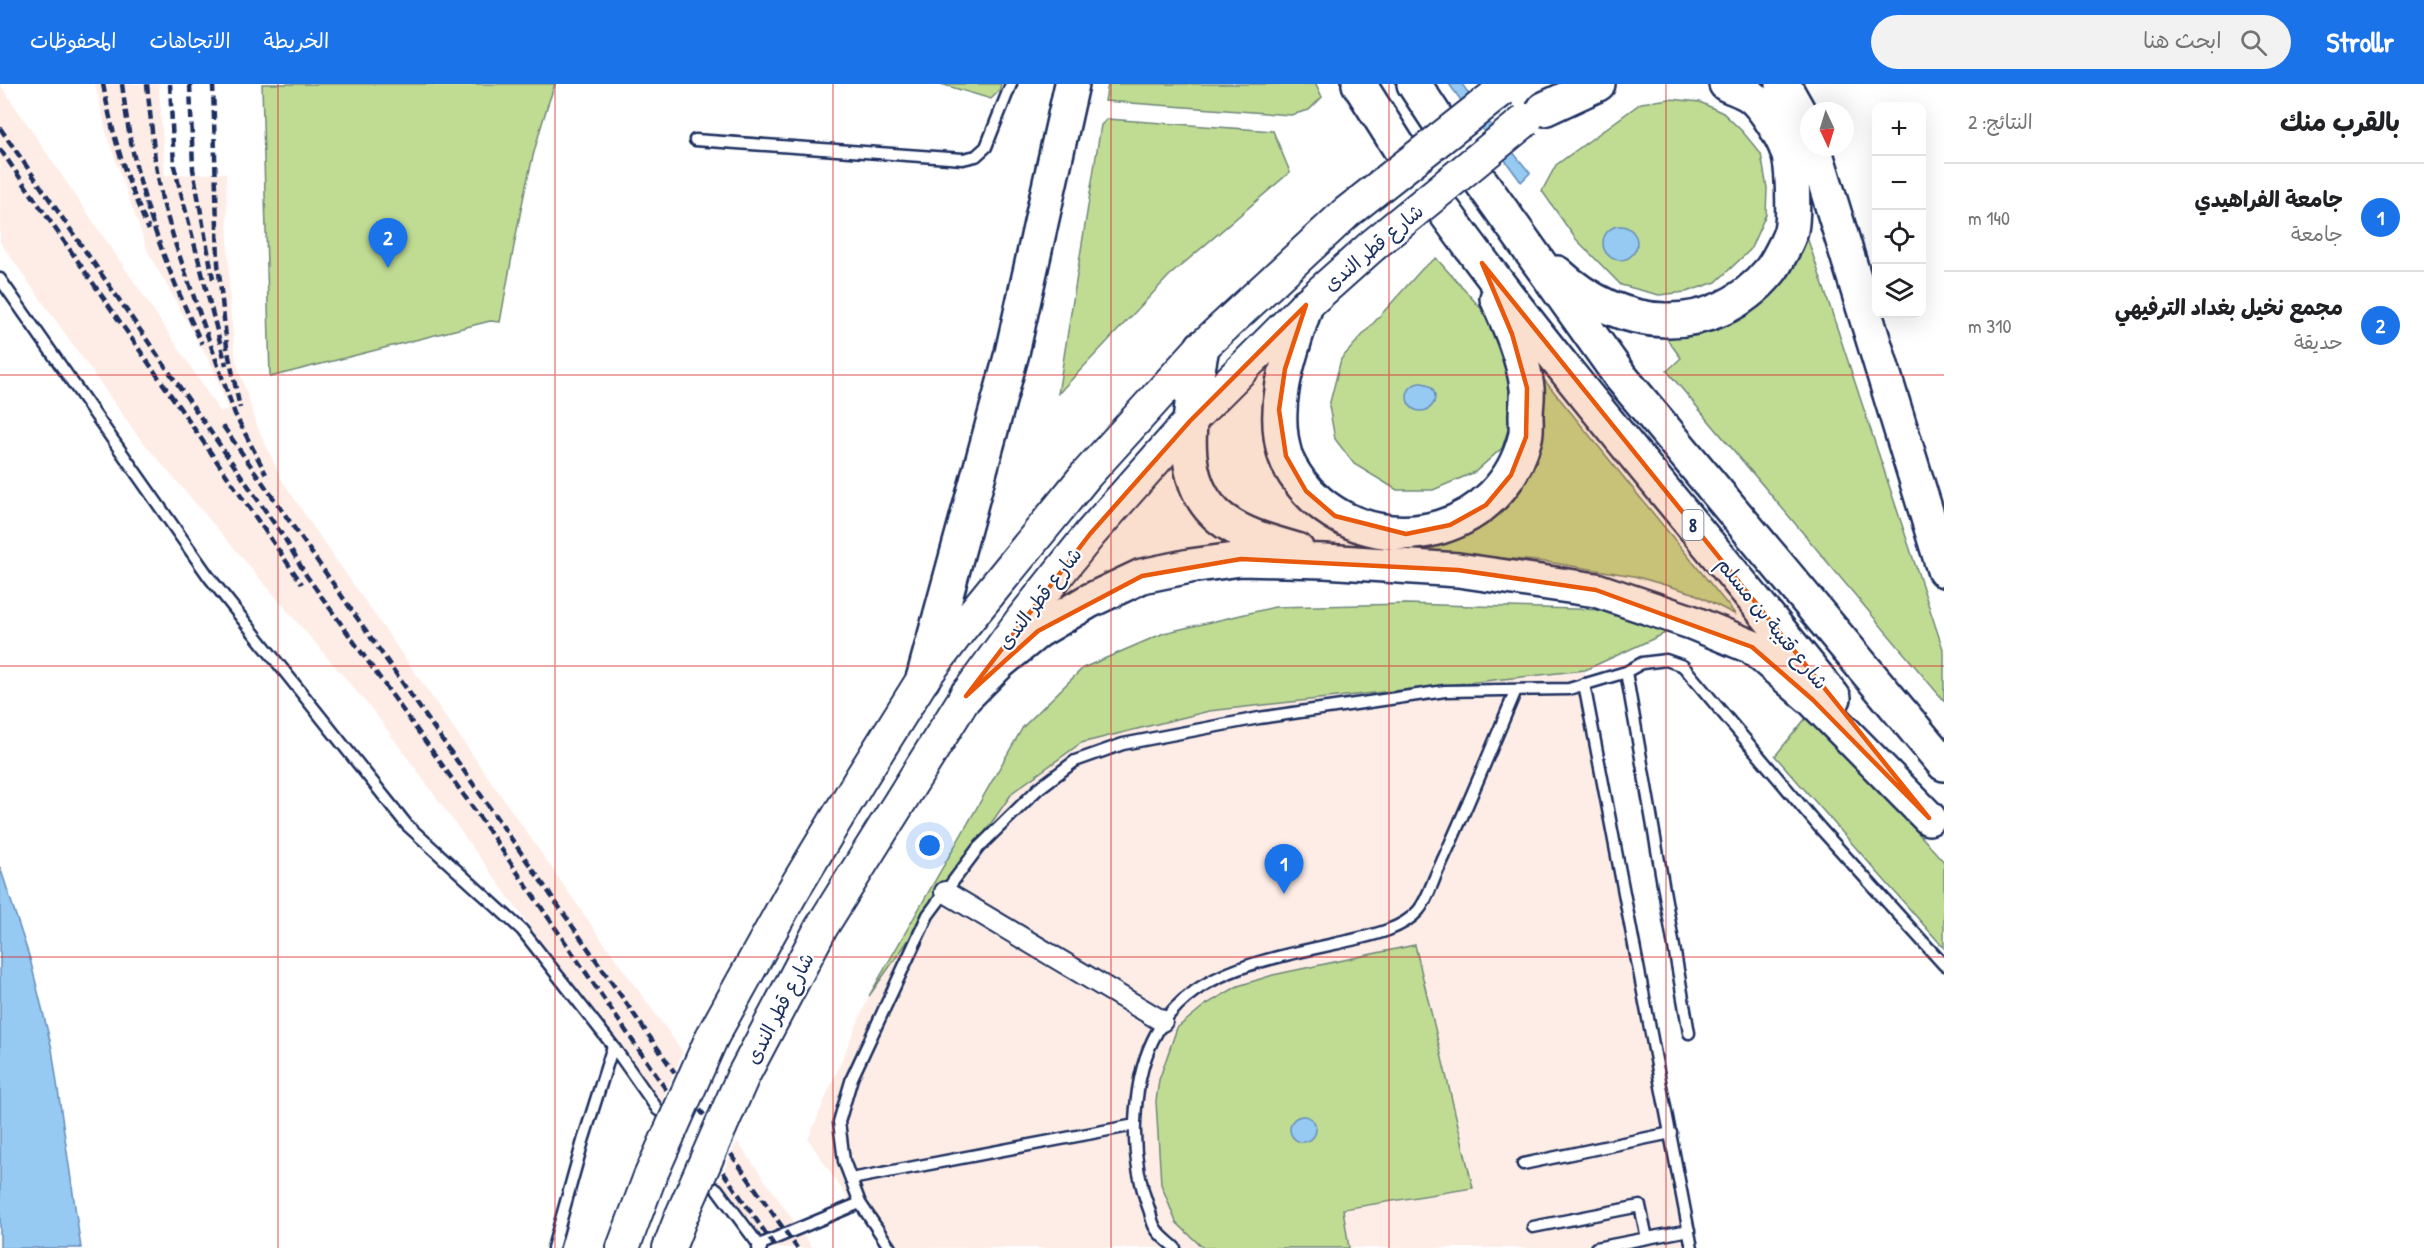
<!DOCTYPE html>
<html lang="ar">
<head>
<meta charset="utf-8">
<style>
	body { margin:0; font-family:"Patrick Hand","Playpen Sans Arabic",sans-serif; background:#f2f2f2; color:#202124; direction:rtl }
	.controls { position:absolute; right:18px; top:18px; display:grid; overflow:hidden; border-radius:12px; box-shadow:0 6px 24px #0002 }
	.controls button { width:54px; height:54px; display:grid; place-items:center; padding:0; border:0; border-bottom:2px solid #e0e0e0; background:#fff; color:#202124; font:30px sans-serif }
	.compass { position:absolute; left:1800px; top:18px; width:54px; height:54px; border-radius:50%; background:#fff; box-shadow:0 6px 24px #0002; rotate:176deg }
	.you { position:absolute; left:930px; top:762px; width:21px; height:21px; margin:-15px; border:4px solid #fff; border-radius:50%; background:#1a73e8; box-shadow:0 0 0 9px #1a73e833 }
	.badge { display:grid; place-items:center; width:39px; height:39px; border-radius:50%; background:#1a73e8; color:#fff; font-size:20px; font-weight:700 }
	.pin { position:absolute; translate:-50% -50px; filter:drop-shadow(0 2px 3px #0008) }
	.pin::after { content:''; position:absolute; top:32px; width:21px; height:18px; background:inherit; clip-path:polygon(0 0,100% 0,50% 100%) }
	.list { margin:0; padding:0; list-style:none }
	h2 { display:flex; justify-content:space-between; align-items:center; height:78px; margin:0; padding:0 24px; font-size:26px }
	h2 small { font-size:20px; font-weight:400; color:#757577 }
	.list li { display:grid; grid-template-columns:39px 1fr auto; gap:18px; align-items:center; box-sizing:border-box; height:108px; padding:0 24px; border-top:2px solid #e0e0e0 }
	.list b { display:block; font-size:22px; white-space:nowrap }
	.list p { margin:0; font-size:20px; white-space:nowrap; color:#757577 }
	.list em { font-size:20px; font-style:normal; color:#757577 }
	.icon { flex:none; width:33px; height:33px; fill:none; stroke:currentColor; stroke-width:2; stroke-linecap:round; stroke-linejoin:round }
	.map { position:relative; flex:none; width:1944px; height:1164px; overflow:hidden; direction:ltr }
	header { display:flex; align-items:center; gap:36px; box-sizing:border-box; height:84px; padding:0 30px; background:#1a73e8; color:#fff }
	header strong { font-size:28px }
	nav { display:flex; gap:33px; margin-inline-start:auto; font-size:21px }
	.search { width:420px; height:54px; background:#f2f2f2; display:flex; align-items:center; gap:15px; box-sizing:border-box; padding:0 21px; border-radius:33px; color:#757577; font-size:22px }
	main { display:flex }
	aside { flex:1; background:#fff }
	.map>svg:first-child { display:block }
	.built { fill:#feede6 }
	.green { fill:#c0dc93; stroke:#6e8678; stroke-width:1.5 }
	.water { fill:#96caf3; stroke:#658cb7; stroke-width:1.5 }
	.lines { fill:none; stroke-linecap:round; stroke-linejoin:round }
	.trunk-tunnel { stroke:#d1d5df; stroke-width:33; stroke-dasharray:33 16; stroke-linecap:butt }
	.service-casing { stroke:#1b2f5e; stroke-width:15 }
	.minor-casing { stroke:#1b2f5e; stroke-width:24 }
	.primary-casing { stroke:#1b2f5e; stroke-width:36 }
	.trunk-casing { stroke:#1b2f5e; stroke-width:38 }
	.service { stroke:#fff; stroke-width:10 }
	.minor { stroke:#fff; stroke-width:20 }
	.primary { stroke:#fff; stroke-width:32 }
	.trunk { stroke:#fff; stroke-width:33 }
	.rail { stroke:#1b2f5e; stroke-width:4.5; stroke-dasharray:9 4.5; stroke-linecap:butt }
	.primary-bridge-casing { stroke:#1b2f5e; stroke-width:36; stroke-linecap:butt }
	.primary-bridge { stroke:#fff; stroke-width:32 }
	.marked { fill:#e8590c; fill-opacity:0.2; stroke:#e8590c; stroke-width:4.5; stroke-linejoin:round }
	.grid { fill:none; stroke:#d62828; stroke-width:1.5; stroke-opacity:0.55 }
	.labels { text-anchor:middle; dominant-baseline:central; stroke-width:4.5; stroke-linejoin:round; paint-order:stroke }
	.shield { fill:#fff; stroke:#5f6d8e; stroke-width:1.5 }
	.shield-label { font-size:18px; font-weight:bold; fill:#1b2f5e }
	.street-label { font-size:20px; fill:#1b2f5e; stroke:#fff }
</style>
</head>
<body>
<header>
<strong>Strollr</strong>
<div class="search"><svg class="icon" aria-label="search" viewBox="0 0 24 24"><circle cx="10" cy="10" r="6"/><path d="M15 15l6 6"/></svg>ابحث هنا</div>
<nav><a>الخريطة</a><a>الاتجاهات</a><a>المحفوظات</a></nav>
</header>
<main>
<aside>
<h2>بالقرب منك<small>النتائج: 2</small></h2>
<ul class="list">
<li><span class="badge">1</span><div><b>جامعة الفراهيدي</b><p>جامعة</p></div><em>140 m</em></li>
<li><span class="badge">2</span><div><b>مجمع نخيل بغداد الترفيهي</b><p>حديقة</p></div><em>310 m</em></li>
</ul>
</aside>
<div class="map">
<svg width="1944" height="1164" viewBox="0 0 1944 1164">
	<rect width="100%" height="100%" fill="#fff"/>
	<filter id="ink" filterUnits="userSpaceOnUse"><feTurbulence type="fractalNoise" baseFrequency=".0167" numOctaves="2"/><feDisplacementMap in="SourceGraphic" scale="12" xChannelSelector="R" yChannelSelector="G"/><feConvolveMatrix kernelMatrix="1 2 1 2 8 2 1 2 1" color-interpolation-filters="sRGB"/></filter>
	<g filter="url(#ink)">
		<path class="built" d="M0,0L170,251L220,328L228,325L213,284L148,168L108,55L95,0H159L165,91L226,89L230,223L236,277L258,344L282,396L316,447L602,856L683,968L660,1022L375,629L137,351L0,158Z
			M1585,586L1697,1164H881L808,1055L869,912L1013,708L1081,659L1209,627Z
			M737,1057L813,1164H765L719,1098Z"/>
		<path class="green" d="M262,0H555C527,76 515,158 500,238L490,237L270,293Z
			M941,0H1001L999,7L991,15Z
			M1108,0H1316L1322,13L1309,26L1291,31L1105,17Z
			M1670,15L1700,18L1723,29L1742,47L1761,70L1767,104L1766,130L1750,166L1716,198L1686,208L1659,211L1621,201L1575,154L1542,107L1556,81L1641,19Z
			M1107,35L1273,47L1290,88L1169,192L1058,310L1101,41Z
			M1805,147L1944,568V617L1667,287L1681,274L1661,247L1695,245Z
			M1436,174L1485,229L1509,279L1514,328L1502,364L1475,388L1433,406H1397L1354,380L1335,355L1329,322L1341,275L1423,184Z
			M1537,287L1736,531L1693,509L1634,492L1547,478L1413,466L1440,461L1466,451L1490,436L1510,417Z
			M1406,520L1607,526L1670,547L1585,586L1209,627L1081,659L1013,708L869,912L1023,643L1083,584L1164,549L1275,523Z
			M1811,628L1944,778V864L1775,672Z
			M1415,861L1473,1104L1343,1125L1349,1164H1203L1176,1138L1161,1100L1156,1017L1159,996L1177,944L1205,921L1238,902L1273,891Z"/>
		<path class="water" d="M1449,0H1462L1493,44L1530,89L1521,98Z
			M1603 159a17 17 0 1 1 34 0a17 17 0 1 1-34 0Z
			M1407 313a14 14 0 1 1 28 0a14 14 0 1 1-28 0Z
			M0,783L30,875L52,965L81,1164H0Z
			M1290 1045a13 13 0 1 1 26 0a13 13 0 1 1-26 0Z"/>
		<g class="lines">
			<path class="trunk-tunnel" d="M1437,35L1482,99
				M1400,65L1445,128"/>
			<defs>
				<path id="service" d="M695,56L963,75L976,72L986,63L1011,0
					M0,195L209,493L407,741L522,846L613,962L658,1026
					M1626,588L1689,949
					M1584,600L1692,1164
					M1523,1080L1671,1049
					M851,1095L1135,1041
					M717,1105L761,1164
					M1533,1143L1640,1122L1647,1154
					M553,1164L583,1057L613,962
					M758,1164L759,1161L860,1119
					M890,1164L860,1119L844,1077L839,1038L852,994L928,831L978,764L1038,705L1075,677L1123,660L1259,634L1445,607L1569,605L1626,588L1642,579L1666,576L1683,582L1820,744L1944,881
					M1175,1164C1169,1158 1160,1152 1156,1145C1153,1141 1151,1133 1150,1128C1139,1099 1134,1070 1135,1039C1140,898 1228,883 1343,858C1368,852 1400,847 1418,827C1428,816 1433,795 1440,782C1467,724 1491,665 1516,606
					M1596,1164L1689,1146"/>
				<path id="minor" d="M945,808L1162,937"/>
				<path id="primary" d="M712,953L790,812L861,694L923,595L962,543L1086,391L1202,263L1346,129
					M743,992L821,844L966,612L1023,534L1090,450L1190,337L1306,221L1372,162
					M623,1164L649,1095
					M669,1164L681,1133"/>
				<path id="trunk" d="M1359,0L1400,65
					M1414,0L1437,35
					M1783,0L1809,46
					M1544,25L1598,0
					M1814,63L1944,486
					M1482,99L1620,292L1944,680
					M1445,128C1566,296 1705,452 1834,614
					M1557,189C1619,247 1712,257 1770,187C1776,180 1789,155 1791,146C1794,132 1793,83 1788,69C1783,53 1764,22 1751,12C1744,7 1734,4 1726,0
					M1306,221C1290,270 1270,320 1285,371C1291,389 1306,407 1319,418C1391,478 1502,446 1525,354C1527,347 1526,339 1526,332C1526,323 1528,313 1527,304C1524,275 1509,241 1497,214
					M1202,263C1192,322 1168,405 1232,442C1252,454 1276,460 1297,466
					M923,595L1012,269L1072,0
					M966,612L999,579L1038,547L1089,517L1142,492L1190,482L1241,475L1325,477L1458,486L1596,506L1691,538L1752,563L1813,616L1929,734"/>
			</defs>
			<use href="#service" class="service-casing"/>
			<use href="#minor" class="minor-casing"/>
			<use href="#primary" class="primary-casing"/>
			<use href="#trunk" class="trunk-casing"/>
			<use href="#service" class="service"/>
			<use href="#minor" class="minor"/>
			<use href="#primary" class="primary"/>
			<use href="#trunk" class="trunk"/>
			<path class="rail" d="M103,0C113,54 126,96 149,146
				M122,0C125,23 128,46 133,68C147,134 173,199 202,260
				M147,0L155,76L162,115L176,162L235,330L266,390
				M170,0L174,82L226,281
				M190,0L193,85L213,195
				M213,0L218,179L227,263L240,324
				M0,44L285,455L306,491L478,731L667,1007
				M0,65L302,500
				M223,342L675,989
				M700,1026L704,1031
				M731,1070L797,1164
				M723,1088L776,1164"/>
			<defs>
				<path id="primary-bridge" d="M1346,129L1502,6
					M1372,162L1526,36
					M649,1095L712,953
					M681,1133L743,992"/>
			</defs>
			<use href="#primary-bridge" class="primary-bridge-casing"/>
			<use href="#primary-bridge" class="primary-bridge"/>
		</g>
	</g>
	<path class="marked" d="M1482,179L1929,734L1813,616L1752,563L1596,506L1458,486L1241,475L1142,492L1038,547L966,612L1090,450L1190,337L1306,221L1285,285L1279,326L1286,372L1306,407L1335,432L1406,450L1450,441L1486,421L1511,391L1526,353L1527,304L1512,250Z"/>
	<path class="grid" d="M278,0V1164M555,0V1164M833,0V1164M1111,0V1164M1389,0V1164M1666,0V1164M0,291H1944M0,582H1944M0,873H1944"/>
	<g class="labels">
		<rect class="shield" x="1682.5" y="426" width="21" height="30" rx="4.5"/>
		<g class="shield-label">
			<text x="1693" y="441">8</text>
		</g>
		<g class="street-label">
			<text transform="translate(1373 163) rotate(-40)">شارع قطر الندى</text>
			<text transform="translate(1039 514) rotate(-52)">شارع قطر الندى</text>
			<text transform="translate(1773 539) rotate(51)">شارع قتيبة بن مسلم</text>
			<text transform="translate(779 924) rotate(-62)">شارع قطر الندى</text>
		</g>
	</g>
</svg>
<div class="controls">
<button>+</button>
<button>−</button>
<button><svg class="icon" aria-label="locate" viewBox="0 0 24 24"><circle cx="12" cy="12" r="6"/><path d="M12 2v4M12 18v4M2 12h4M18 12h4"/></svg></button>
<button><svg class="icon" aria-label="layers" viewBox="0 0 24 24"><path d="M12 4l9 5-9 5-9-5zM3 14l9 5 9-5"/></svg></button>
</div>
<svg class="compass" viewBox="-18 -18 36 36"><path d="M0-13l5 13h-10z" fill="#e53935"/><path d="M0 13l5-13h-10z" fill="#757577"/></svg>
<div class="you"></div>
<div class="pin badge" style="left:1284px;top:810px">1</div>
<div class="pin badge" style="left:388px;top:184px">2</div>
</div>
</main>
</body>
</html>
